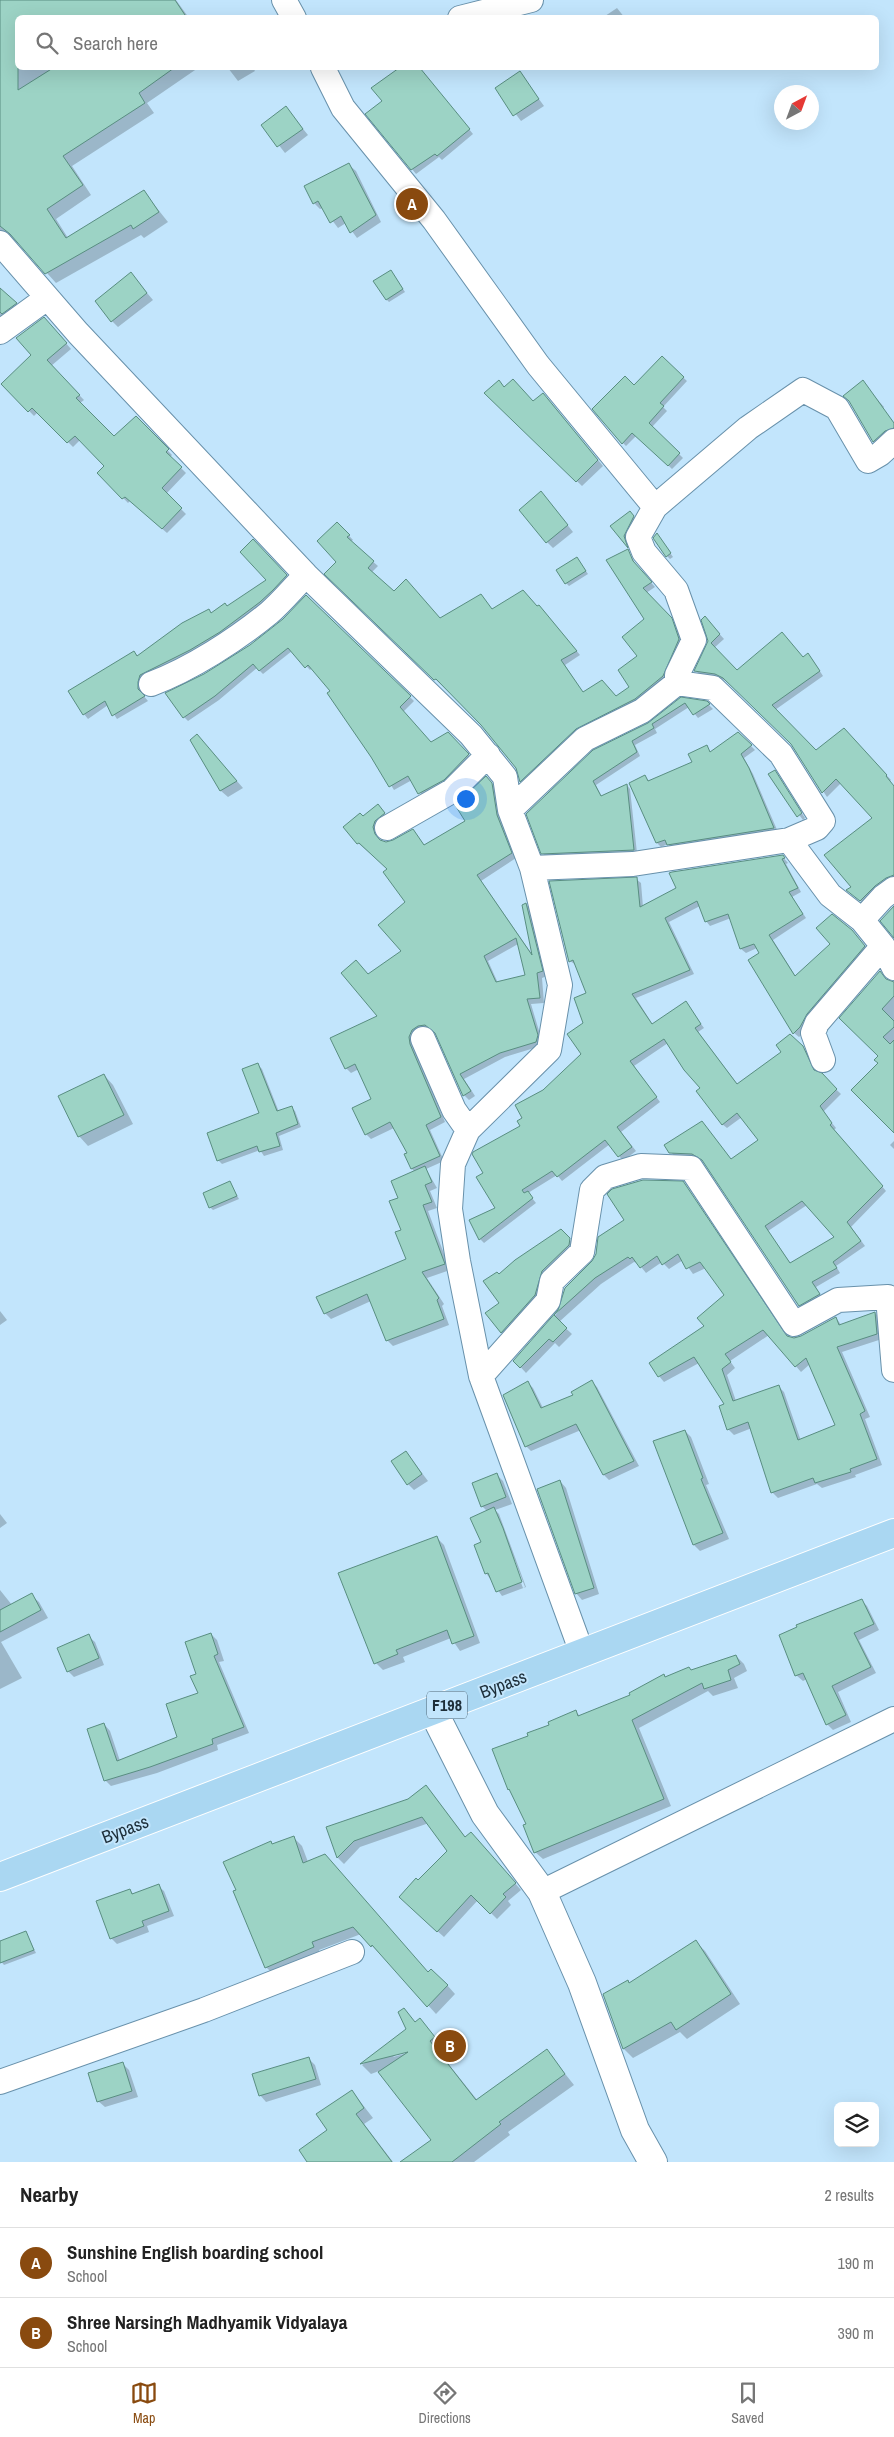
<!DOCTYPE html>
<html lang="en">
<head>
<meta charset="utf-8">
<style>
	body { margin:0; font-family:"Archivo Narrow",sans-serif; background:#f2f2f2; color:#222 }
	.controls { position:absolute; right:15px; bottom:15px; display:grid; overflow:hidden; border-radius:8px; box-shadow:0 5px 20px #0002 }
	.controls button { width:45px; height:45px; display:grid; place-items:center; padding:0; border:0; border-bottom:1px solid #e0e0e0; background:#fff; color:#222; font:25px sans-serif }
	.compass { position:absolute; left:774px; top:85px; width:45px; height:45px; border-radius:50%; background:#fff; box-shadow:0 5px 20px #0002; rotate:41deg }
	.you { position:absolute; left:465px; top:798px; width:18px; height:18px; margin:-12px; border:4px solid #fff; border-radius:50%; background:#1a73e8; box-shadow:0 0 0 8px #1a73e833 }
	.badge { display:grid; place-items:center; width:32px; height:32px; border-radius:50%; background:#894a0f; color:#fff; font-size:16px; font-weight:700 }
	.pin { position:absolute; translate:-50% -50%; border:2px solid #fff; box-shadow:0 1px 5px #0006 }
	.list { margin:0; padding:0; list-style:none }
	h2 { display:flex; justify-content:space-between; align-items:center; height:65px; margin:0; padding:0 20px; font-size:21px }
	h2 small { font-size:16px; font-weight:400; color:#767676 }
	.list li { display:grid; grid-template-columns:32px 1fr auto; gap:15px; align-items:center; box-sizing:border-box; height:70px; padding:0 20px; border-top:1px solid #e0e0e0 }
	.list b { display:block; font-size:19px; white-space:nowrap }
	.list p { margin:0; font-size:16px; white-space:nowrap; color:#767676 }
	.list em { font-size:16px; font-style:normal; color:#767676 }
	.icon { flex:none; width:28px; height:28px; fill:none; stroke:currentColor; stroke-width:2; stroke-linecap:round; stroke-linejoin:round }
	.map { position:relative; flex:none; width:894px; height:2162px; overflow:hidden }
	.search { position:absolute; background:#fff; box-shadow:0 5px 20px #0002; left:15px; right:15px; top:15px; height:55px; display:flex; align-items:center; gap:12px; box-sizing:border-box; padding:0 18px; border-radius:8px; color:#767676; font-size:19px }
	.sheet { height:205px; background:#fff }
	nav { display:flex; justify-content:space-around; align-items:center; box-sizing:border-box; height:70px; border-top:1px solid #e0e0e0; background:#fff; font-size:14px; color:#767676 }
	nav a { display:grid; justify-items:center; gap:2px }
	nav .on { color:#894a0f }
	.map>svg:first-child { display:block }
	.shadow { fill:#0003; fill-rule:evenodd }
	.building { fill:#9cd3c5; stroke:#598e81; fill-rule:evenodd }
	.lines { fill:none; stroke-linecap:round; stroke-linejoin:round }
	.street-casing { stroke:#6891ab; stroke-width:26 }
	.secondary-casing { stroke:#6891ab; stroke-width:30 }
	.primary-casing { stroke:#fff; stroke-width:30 }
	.street { stroke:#fff; stroke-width:24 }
	.secondary { stroke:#fff; stroke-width:28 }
	.primary { stroke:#aad7f2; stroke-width:28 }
	.labels { text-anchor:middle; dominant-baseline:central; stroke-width:4; stroke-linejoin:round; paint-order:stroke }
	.shield { fill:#c2e5fc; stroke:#4e6574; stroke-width:1 }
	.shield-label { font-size:16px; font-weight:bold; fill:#1d2e39 }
	.street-label { font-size:18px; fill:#1d2e39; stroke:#c2e5fc }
</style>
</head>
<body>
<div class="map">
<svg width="894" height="2162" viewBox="0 0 894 2162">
	<rect width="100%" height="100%" fill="#c2e5fc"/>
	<path class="shadow" d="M0,0H176L189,18H18V68H198L147,103L154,113L72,166L91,195L56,219L68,238L144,192L168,222L144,238L141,235L56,283L18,241L8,239L0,231Z
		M617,8L625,18H602Z
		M228,68H253L255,71L238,81Z
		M400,68H419L473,134L442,160L439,157L416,174L367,114L383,102L373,88Z
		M520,73L544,106L521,121L497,89Z
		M286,108L308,135L285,153L263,125Z
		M349,165L356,171L381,222L357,238L346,223L338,228L323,208L320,209L314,203Z
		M131,274L153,300L118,327L112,321Z
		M393,274L405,292L389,302L387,300Z
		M5,294L22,309L0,324V299Z
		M49,324L71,349L51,366L84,400L80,403L114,438L136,418L172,455L170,457L186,473L166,494L186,514L167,533L130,501L128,503L99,473L106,466L80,440L73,447L38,412L34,416L3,384L33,355Z
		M662,358L687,381L663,407L667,411L652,427L683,458L672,469L637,435L626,446L623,443L634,386Z
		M862,382L884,407L882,409L894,423V435L880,447L874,441Z
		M505,388L533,402L548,399L603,466L582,486L486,393Z
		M547,499L573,532L553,548L547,542Z
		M632,515L636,520L627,539L629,547L612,527Z
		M337,523L353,540L350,542L378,566L371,573L394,593L441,619L492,610L537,608L543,610L580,655L565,665L583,693L616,698L631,687L646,620L628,550L637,567L655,587L646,593L675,624L683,644L667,681L525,785L521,781L517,768L482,724L326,574L338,562Z
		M655,538H660L673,557L670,559L667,556Z
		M253,541L290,580L264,607L141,687L142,694L148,701L117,719L108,705L88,719L84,714L134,652L138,656L212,614L228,607L268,580Z
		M579,561L588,574L569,586L566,583Z
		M306,596L414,701L403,712L431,743L448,734L472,759L447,784L423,797L412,780L394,790L332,691L312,668L310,670L292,651L263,674L257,668L219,700L188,721L184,717L205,675L251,646L284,620Z
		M705,618L724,639L714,648L737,671L803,658L812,659L823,676L775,710L816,752L844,729L891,780L889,782L894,787V882L865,905L852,894L853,887L874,818L841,783L827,797L792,744L728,682L720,678L700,675L696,671L709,641Z
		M681,699L706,702L713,709L698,718L689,707L655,729L657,733L635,745L640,756L596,785L602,797L627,785L630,789L637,853L547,857L542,853L528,814Z
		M738,733L755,750L744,758L753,774L778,832L672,849L668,844L661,847L657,843L630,784L645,776L649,781L694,763L706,747L711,753Z
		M191,740L203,742L243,788L228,797L221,791Z
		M774,771L805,818L803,820L769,775Z
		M491,783L496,789L516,858L481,881L534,957L526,904L531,909L547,976L542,978L544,1003L531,1004L542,1041L541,1046L505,1057L464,1079L475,1096L469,1100L464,1095L437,1035L431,1030L423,1031L414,1043L415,1051L445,1122L430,1130L444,1161L426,1169L437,1188L430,1191L437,1208L428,1211L450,1270L427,1278L444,1304L442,1306L449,1325L393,1346L387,1340L371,1301L331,1319L325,1313L407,1260L399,1199L415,1172L412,1169L408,1153L394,1128L371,1139L366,1134L373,1099L359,1069L351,1073L346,1068L379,1016L368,975L403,951L407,902L388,869L358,843L363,818L382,811L389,819L378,833L379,841L386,843L394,841L413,831L425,846L467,822ZM518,944L526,976L498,983L488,961Z
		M782,856L788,863L786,864L801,892L792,897L806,918L773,940L796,977L856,936L869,951L805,1032L799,1037L794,1033L750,961L760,954L757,948L746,953L741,949L731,918L710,926L706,921L700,906L669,922L694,974L636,998L653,1025L686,1003L704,1028L698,1032L738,1085L782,1052L790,1035L807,1052L816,1073L821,1075L841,1094L823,1112L836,1128L834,1130L886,1191L851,1227L865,1246L836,1266L840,1273L816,1287L823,1299L804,1309L799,1305L706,1163L697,1158L675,1157L666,1145L732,1160L759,1140L742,1117L727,1128L722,1124L702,1088L668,1043L634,1066L660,1102L621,1132L636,1151L623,1161L610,1144L562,1181L557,1175L528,1193L536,1203L484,1243L480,1239L497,1208L485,1174L522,1126L523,1118L544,1091L583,1054L587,994L576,965L570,961L636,879L641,883L643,907ZM807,1205L836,1238L791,1264L768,1231Z
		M887,981L894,983V1132L880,1056L841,1018Z
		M258,1065L262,1069L279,1112L291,1107L295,1111L301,1127L279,1136L283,1150L264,1156L260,1150L222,1164L218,1160L260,1113Z
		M104,1075L113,1085L133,1124L88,1146L79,1136Z
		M894,1141V1149L890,1145Z
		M230,1183L239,1199L213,1210L210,1207Z
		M683,1183L789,1338L801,1337L836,1318L842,1326L875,1313L881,1319L882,1339L842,1352L870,1417L865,1419L882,1465L855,1475L856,1477L822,1488L817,1484L778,1498L772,1492L752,1428L734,1435L728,1429L726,1405L699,1363L664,1382L659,1376L706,1327L726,1295L706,1268L693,1274L683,1260L669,1269L662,1262L646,1273L638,1263L634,1262L601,1284L559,1322L572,1334L559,1347L555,1343L526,1373L515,1361L559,1311L566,1289ZM769,1335L801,1372L810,1364L836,1426L801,1441L784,1392L779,1387L736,1401L727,1375L735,1368L730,1361Z
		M561,1231L573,1243L538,1298L505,1336L487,1313L500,1304V1276Z
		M0,1311L7,1320L0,1325Z
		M591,1381L597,1387L639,1466L609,1480L604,1475L581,1430L531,1451L526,1446L528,1383L533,1388L543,1408L574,1395Z
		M685,1431L691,1437L709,1484L706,1485L729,1539L700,1551L694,1545Z
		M406,1452L428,1481L414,1490L408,1484Z
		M497,1475L503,1481L512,1504L495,1510L499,1514L526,1587L502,1596L486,1573L487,1511L482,1506ZM495,1514H497L525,1587L523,1588Z
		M560,1481L566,1488L599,1594L582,1600L576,1593Z
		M0,1514L7,1523L0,1528Z
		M436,1537L444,1545L480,1643L460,1651L451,1638L403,1657L405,1662L383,1670L376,1663Z
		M0,1590L12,1605L31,1595L39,1602L48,1618L1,1642L22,1678L0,1689Z
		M861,1600L867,1606L879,1630L859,1640L876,1673L838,1692L851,1722L833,1730L827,1724L807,1679L803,1681L796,1675Z
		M211,1634L217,1640L224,1661L219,1662L249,1733L217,1745L218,1750L157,1773L111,1786L105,1780L104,1724L110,1731L120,1761L179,1738L199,1694L198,1674Z
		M88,1636L95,1642L104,1665L74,1677L68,1671Z
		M736,1656L744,1664L747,1671L734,1678L738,1688L713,1696L708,1691L639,1728L671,1806L543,1859L535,1852L527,1825L509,1789L529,1736L576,1712L581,1717L692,1671Z
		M426,1786L466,1838L477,1840L521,1890L508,1901L511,1905L497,1919L478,1900L444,1937L407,1904L418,1882L449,1851L429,1823L360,1847L344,1864L338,1858L328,1828L408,1800Z
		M294,1838L302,1846L308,1862L431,1977L447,1985L455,1994L436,2014L381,1953L380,1954L361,1934L319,1950L321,1955L274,1975L266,1967L237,1891L270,1842L273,1845Z
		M158,1886L164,1891L174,1916L147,1926L149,1932L117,1944L111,1938L130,1890L134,1895Z
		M26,1933L36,1953L4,1965L0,1960V1942Z
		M696,1942L705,1951L740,2004L687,2039L680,2032L633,2058L624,2049L604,1994L630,1984Z
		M404,2010L416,2023L420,2020L429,2030L443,2048L438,2051L478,2101L547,2051L574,2085L508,2132L510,2135L474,2162H402L432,2140L379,2071L371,2074L362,2065L408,2030ZM415,2051L393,2057L397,2053Z
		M309,2059L315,2065L321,2085L266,2102L260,2095Z
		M123,2064L129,2070L138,2097L105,2107L98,2101Z
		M352,2091L373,2118L364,2124L393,2162H309Z"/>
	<path class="building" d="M0,0H175L187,18H18V90L53,68H174L139,93L145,103L63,156L83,185L47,209L66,238L144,190L159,212L133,229L131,225L45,274L10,234L0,226Z
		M399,68H420L470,129L437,156L435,154L411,170L365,114L382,101L371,88Z
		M520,71L539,99L513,116L495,88Z
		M286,106L303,129L277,147L261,125Z
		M349,163L376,215L350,233L341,216L330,223L318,201L313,204L304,186Z
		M391,270L403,289L386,300L373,281Z
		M131,272L147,293L111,322L95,301Z
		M0,288L17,303L2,314L0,312Z
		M44,317L67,343L47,360L80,395L76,398L114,436L136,416L169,449L166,452L182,467L162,488L182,508L162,529L125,497L122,499L97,473L104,466L75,436L67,443L32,408L28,412L1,384L31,355L16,338Z
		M662,356L684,377L660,403L664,406L649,423L680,453L668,466L632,433L622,444L592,409L625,376L634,385Z
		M513,379L533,401L543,393L598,460L576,482L484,393L499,380L504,387Z
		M863,380L894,423V428L885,431L873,442L849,401L843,396Z
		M541,491L568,525L546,543L519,510Z
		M630,511L634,516L624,536L628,548L610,526Z
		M337,522L350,535L347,537L374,561L368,568L394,591L406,579L440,618L481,594L492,609L523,590L537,606L539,605L577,651L561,660L583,692L602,680L616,696L629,687L618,670L637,656L622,637L644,619L606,560L628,549L633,561L652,582L643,588L672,618L679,639L663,676L635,699L576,729L520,782L516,768L481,725L436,679L434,680L324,574L336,562L317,541Z
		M657,533L671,553L666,557L653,538Z
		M253,539L287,575L273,590L260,602L220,632L190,650L140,675L138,682V689L145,696L112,716L105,701L83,715L68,691L134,651L137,656L182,623L209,609L211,613L225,603L227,606L266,580L240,552Z
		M577,557L586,571L565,584L556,570Z
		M306,595L411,696L400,707L431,742L448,732L469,754L444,780L418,794L408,776L389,787L371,757L327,693L330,691L308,665L305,668L288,648L259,671L253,664L215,696L183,718L165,693L204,674L250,645L283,619Z
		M705,616L720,634L711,643L737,670L782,632L803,657L808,653L820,671L772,705L816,750L844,728L887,775L886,776L894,786V875L886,878L875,886L860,901L846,890L851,887L824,855L872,818L836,779L822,793L791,744L723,678L715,674L694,671L708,641L701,620Z
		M681,697L707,701L710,704L693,715L685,703L652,724L654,728L632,741L637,752L593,781L601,796L627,784L634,850L541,854L526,814L593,750L648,723Z
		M738,732L752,745L741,754L749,768L774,828L667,845L665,840L656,843L629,783L645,775L648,781L692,762L688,754L707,745L710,752Z
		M197,734L237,781L220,791L190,740Z
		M775,770L802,813L797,817L768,774Z
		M486,776L492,783L497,815L512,853L477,875L532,955L522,905L526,903L543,971L537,973L540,998L527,999L538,1035L536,1042L500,1053L460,1074L471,1091L463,1096L435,1033L425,1025L418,1026L412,1030L409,1037L410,1044L441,1117L426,1125L440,1156L411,1169L404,1154L407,1153L390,1122L365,1135L352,1108L371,1099L355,1064L345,1069L330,1038L377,1016L341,973L356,960L368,974L401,951L378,925L405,902L383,872L387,869L359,843L357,844L343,827L360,813L363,816L378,804L385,813L375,821L373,827L375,834L380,840L386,842L393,840L413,829L424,845L465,821L455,805ZM516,938L525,975L496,982L484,956Z
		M783,855L785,858L782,859L798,888L789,892L803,914L769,935L795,976L830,944L816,928L832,914L852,930L865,946L807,1014L800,1027L793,1034L748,960L759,953L754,944L740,949L728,914L705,922L697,901L665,918L690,970L632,994L652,1024L686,1001L701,1024L695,1028L737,1084L781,1052L776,1045L790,1034L803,1046L814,1070L822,1073L837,1089L820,1106L832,1123L830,1125L883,1186L847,1222L861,1241L833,1262L837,1268L812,1282L820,1294L799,1306L702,1160L692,1154L669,1153L664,1145L702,1121L731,1159L758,1140L737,1113L722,1125L696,1091L700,1088L684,1070L664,1039L630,1061L657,1097L617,1127L632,1147L618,1157L605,1140L557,1177L552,1171L522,1190L524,1193L528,1191L533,1198L479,1240L469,1220L495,1208L476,1177L483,1173L472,1154L473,1152L520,1126L517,1121L522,1118L515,1105L543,1090L581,1054L567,1034L583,1023L574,998L586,993L573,960L569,962L549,881L637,877L640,907L676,888L669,873L672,872ZM802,1201L834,1237L790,1263L765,1226Z
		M894,906V938L880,921Z
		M880,971L886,979L894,982V996L882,1009L894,1021V1027L883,1037L890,1044L894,1040V1133L851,1090L878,1063L874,1060L878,1056L839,1018Z
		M258,1063L277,1111L292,1106L298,1124L276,1133L280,1146L259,1152L257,1146L217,1161L207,1133L259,1113L242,1069Z
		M104,1074L124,1115L78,1137L58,1096Z
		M425,1166L432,1182L425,1185L432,1202L423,1205L445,1264L422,1272L439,1298L437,1300L444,1319L386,1341L367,1294L324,1314L316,1297L406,1259L395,1232L401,1230L389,1201L398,1198L391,1181Z
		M643,1180L683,1181L787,1336L794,1338L801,1336L836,1317L839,1325L875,1312L877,1334L837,1347L865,1411L860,1414L877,1459L850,1469L851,1472L815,1483L813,1478L771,1493L748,1422L727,1430L719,1406L724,1404L694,1357L658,1377L649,1363L704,1326L697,1318L724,1295L700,1262L686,1269L678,1254L662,1265L657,1256L640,1268L632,1257L630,1259L628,1257L595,1278L554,1315L567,1328L553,1342L549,1339L520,1368L513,1361L558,1310L565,1288L592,1261L596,1254L598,1237L624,1220L607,1194L612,1189ZM763,1330L795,1367L806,1358L835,1425L798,1440L779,1385L733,1401L722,1369L731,1362L725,1354Z
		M230,1181L237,1196L209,1208L203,1193Z
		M561,1229L570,1238L569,1245L542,1271L535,1295L501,1333L485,1313L499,1303L483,1281L497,1272L499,1274L515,1260Z
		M592,1380L634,1461L603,1475L576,1424L525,1447L503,1395L528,1381L541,1408L573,1395L571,1392Z
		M685,1430L703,1478L701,1479L723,1533L693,1545L653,1441Z
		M406,1451L422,1474L407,1485L391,1461Z
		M497,1473L506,1497L481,1507L472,1483Z
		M560,1480L594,1588L575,1594L537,1489Z
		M494,1507L503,1528L522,1582L496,1592L488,1573L485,1574L474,1545L481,1542L470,1518Z
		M437,1536L474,1636L452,1644L447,1630L396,1650L398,1654L374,1664L338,1573Z
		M32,1593L41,1610L0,1632V1610Z
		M862,1599L874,1624L854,1633L871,1667L832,1686L846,1715L826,1725L803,1673L795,1676L779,1635L797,1627L796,1625Z
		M211,1633L218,1654L214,1656L244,1727L212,1739L213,1744L150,1767L104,1781L87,1729L104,1723L117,1761L177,1737L166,1704L198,1693L190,1676L196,1674L185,1642Z
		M89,1634L99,1658L67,1672L57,1648Z
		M736,1655L740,1664L728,1670L731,1680L704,1689L702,1683L632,1720L664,1799L534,1853L523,1825L526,1824L509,1789L508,1790L492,1749L528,1736L527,1733L549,1725L548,1722L576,1710L578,1716L630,1695L629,1693L664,1674L665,1677L689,1667L691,1670Z
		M426,1785L465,1837L471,1832L516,1883L503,1894L506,1897L490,1914L471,1895L437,1932L399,1897L416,1878L418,1880L447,1851L422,1817L354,1841L337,1858L326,1827L408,1799Z
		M294,1836L303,1863L325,1854L428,1972L431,1969L448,1985L427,2007L372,1945L371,1947L353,1927L312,1942L314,1947L265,1968L233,1891L236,1890L223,1862L271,1841L272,1844Z
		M159,1884L169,1911L142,1921L144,1926L110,1939L96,1901L130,1889L132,1894Z
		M26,1931L34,1950L0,1963V1941Z
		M696,1940L731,1994L676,2030L671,2022L623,2049L603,1994L628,1980L629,1983Z
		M404,2008L415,2022L420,2018L435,2037L430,2041L476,2100L547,2049L565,2074L499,2122L501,2124L452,2162H400L431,2140L378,2072L408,2052L360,2064L406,2029L398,2012Z
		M309,2057L316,2079L259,2096L252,2074Z
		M123,2062L132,2091L97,2102L88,2073Z
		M352,2090L364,2108L356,2114L392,2162H307L299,2150L327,2130L316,2114Z"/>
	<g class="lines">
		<defs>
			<path id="street" d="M284,0L294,18
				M460,18L531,0
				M323,68L343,108L434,220L538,365L655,507L638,537L644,552L676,590L694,640L677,675V683L713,688L781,754L823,821L817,828L789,840
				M0,243L78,333L306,575L471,735L505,777L510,810L532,868
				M0,332L47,298
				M655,507L748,428L803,390L837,408L868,461L880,454L894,441
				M151,684C191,669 236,640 269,613C282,602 294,587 306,575
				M510,810L585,739L642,711L677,683
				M387,828L452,791L488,755
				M862,920L883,897L894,889
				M423,1039L454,1110L468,1130
				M823,1060L813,1033L817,1023L883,946
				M481,1376L548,1301L552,1281L582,1252L592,1190L605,1177L641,1166L691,1168L794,1324L838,1300L888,1297L894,1370
				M582,1653L481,1376L458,1261L450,1209L453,1164L468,1130L549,1050L560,985L532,868L633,864L789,840L830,895L862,920L883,946L894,968
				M542,1892L894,1719
				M0,2082L204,2010L352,1952"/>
			<path id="secondary" d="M433,1711L485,1814L542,1892L582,1983L635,2130L653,2162"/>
			<path id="primary" d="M0,1877L894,1533"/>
		</defs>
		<use href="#street" class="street-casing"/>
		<use href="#secondary" class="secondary-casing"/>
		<use href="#primary" class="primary-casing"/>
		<use href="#street" class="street"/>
		<use href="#secondary" class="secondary"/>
		<use href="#primary" class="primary"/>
	</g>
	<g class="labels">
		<rect class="shield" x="427" y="1691.5" width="40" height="27" rx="4"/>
		<g class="shield-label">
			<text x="447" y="1705">F198</text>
		</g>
		<g class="street-label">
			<text transform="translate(503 1684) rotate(-21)">Bypass</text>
			<text transform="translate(125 1829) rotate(-21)">Bypass</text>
		</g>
	</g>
</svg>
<div class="controls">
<button><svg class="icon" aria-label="layers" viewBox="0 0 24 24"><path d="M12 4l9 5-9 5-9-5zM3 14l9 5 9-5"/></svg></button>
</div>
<svg class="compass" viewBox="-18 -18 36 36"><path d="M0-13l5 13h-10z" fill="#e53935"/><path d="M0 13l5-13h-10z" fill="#767676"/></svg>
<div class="you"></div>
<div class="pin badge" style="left:412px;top:204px">A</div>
<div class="pin badge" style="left:450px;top:2046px">B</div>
<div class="search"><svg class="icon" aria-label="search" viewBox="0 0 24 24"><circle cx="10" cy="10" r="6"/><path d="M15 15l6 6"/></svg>Search here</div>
</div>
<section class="sheet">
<h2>Nearby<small>2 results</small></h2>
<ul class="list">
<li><span class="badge">A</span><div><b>Sunshine English boarding school</b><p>School</p></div><em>190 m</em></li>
<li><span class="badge">B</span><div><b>Shree Narsingh Madhyamik Vidyalaya</b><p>School</p></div><em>390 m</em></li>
</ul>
</section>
<nav>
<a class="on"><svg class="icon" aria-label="map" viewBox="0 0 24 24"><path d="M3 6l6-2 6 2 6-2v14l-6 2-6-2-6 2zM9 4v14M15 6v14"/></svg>Map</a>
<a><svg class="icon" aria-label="directions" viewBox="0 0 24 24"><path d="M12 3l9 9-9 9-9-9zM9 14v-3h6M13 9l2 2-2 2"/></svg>Directions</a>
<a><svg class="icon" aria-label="saved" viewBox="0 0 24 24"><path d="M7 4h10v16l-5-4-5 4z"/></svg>Saved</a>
</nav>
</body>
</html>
